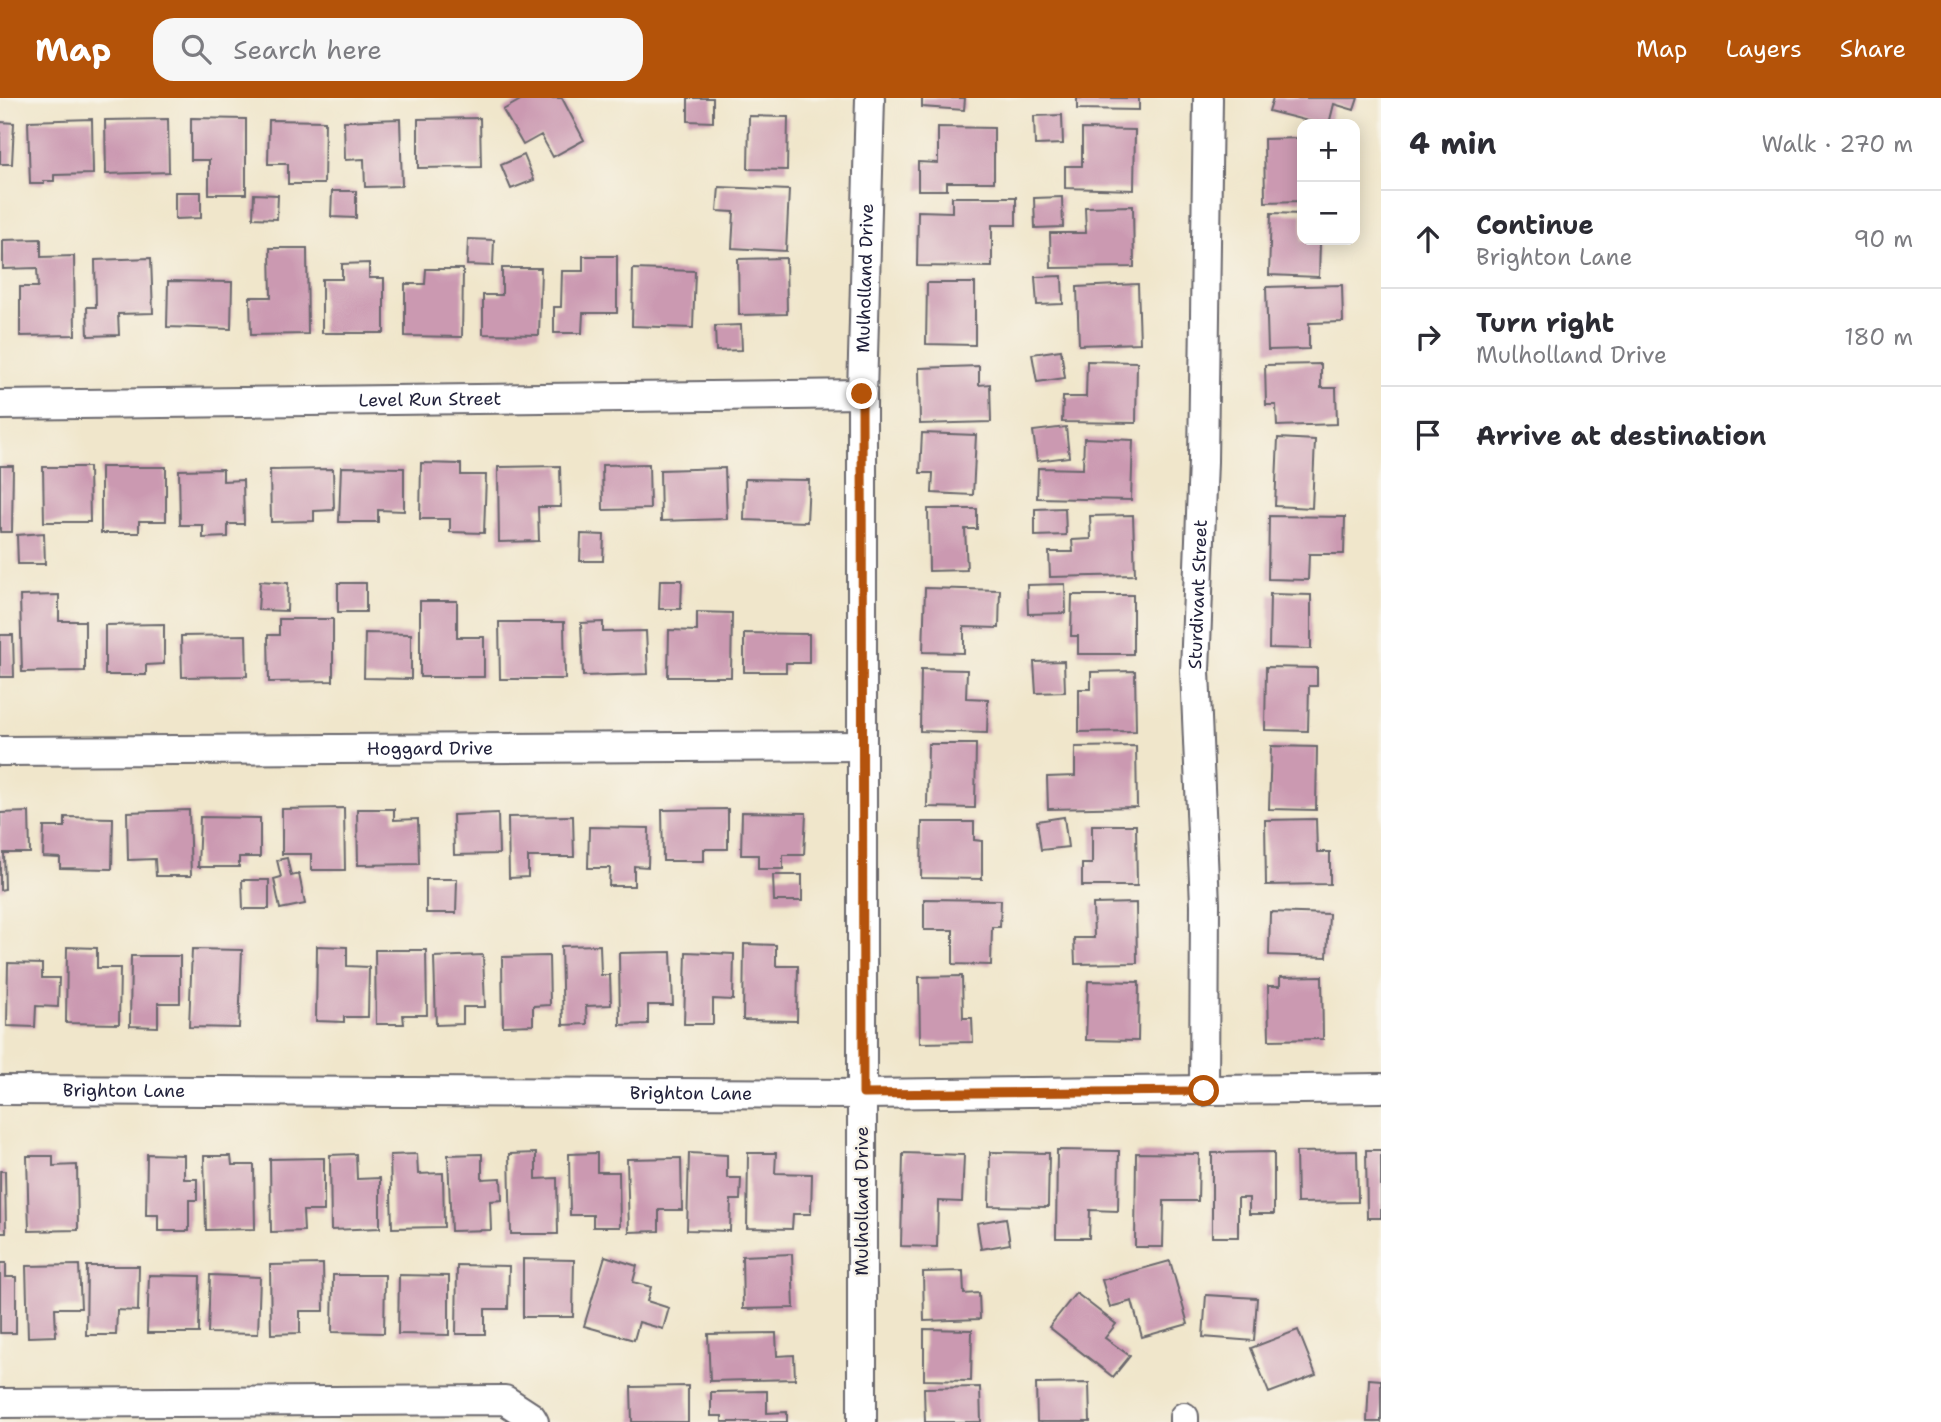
<!DOCTYPE html>
<html lang="en">
<head>
<meta charset="utf-8">
<style>
	body { margin:0; font-family:"Shantell Sans",sans-serif; background:#f7f7f7; color:#2b2b33 }
	.controls { position:absolute; right:21px; top:21px; display:grid; overflow:hidden; border-radius:14px; box-shadow:0 4px 18px #0003 }
	.controls button { width:63px; height:63px; display:grid; place-items:center; padding:0; border:0; border-bottom:2px solid #e1e1e2; background:#fff; color:#2b2b33; font:35px sans-serif }
	.stop { position:absolute; width:21px; height:21px; margin:-16px; border:5px solid #b45309; border-radius:50%; background:#fff }
	.stop.end { background:#b45309; border-color:#fff; box-shadow:0 2px 7px #0008 }
	.list { margin:0; padding:0; list-style:none }
	h2 { display:flex; justify-content:space-between; align-items:center; height:91px; margin:0; padding:0 28px; font-size:30px }
	h2 small { font-size:23px; font-weight:400; color:#7c7c81 }
	.list li { display:grid; grid-template-columns:46px 1fr auto; gap:21px; align-items:center; box-sizing:border-box; height:98px; padding:0 28px; border-top:2px solid #e1e1e2 }
	.list b { display:block; font-size:26px; white-space:nowrap }
	.list p { margin:0; font-size:23px; white-space:nowrap; color:#7c7c81 }
	.list em { font-size:23px; font-style:normal; color:#7c7c81 }
	.icon { flex:none; width:38px; height:38px; fill:none; stroke:currentColor; stroke-width:2; stroke-linecap:round; stroke-linejoin:round }
	.map { position:relative; flex:none; width:1381px; height:1324px; overflow:hidden }
	header { display:flex; align-items:center; gap:42px; box-sizing:border-box; height:98px; padding:0 35px; background:#b45309; color:#fff }
	header strong { font-size:33px }
	nav { display:flex; gap:38px; margin-inline-start:auto; font-size:24px }
	.search { width:490px; height:63px; background:#f7f7f7; display:flex; align-items:center; gap:18px; box-sizing:border-box; padding:0 24px; border-radius:21px; color:#7c7c81; font-size:26px }
	main { display:flex }
	aside { flex:1; background:#fff }
	.map>svg:first-child { display:block }
	.building { fill:#cb99b1 }
	.lines { fill:none; stroke-linecap:round; stroke-linejoin:round }
	.minor-casing { stroke:#6a676d; stroke-width:32 }
	.minor { stroke:#fff; stroke-width:28 }
	.route { stroke:#b45309; stroke-width:9 }
	.labels { text-anchor:middle; dominant-baseline:central; stroke-width:5; stroke-linejoin:round; paint-order:stroke }
	.street-label { font-size:18px; fill:#22223b; stroke:#f7f3e8 }
</style>
</head>
<body>
<header>
<strong>Map</strong>
<div class="search"><svg class="icon" aria-label="search" viewBox="0 0 24 24"><circle cx="10" cy="10" r="6"/><path d="M15 15l6 6"/></svg>Search here</div>
<nav><a>Map</a><a>Layers</a><a>Share</a></nav>
</header>
<main>
<div class="map">
<svg width="1381" height="1324" viewBox="0 0 1381 1324">
	<rect width="100%" height="100%" fill="#f7f3e8"/>
	<filter id="ink" filterUnits="userSpaceOnUse"><feTurbulence type="fractalNoise" baseFrequency=".0143" numOctaves="2"/><feDisplacementMap in="SourceGraphic" scale="14" xChannelSelector="R" yChannelSelector="G"/><feConvolveMatrix kernelMatrix="1 2 1 2 8 2 1 2 1" color-interpolation-filters="sRGB"/></filter>
	<filter id="wash" filterUnits="userSpaceOnUse"><feTurbulence type="fractalNoise" baseFrequency=".00686" numOctaves="4" result="noise"/><feDisplacementMap in="SourceGraphic" scale="28" xChannelSelector="R" yChannelSelector="G"/><feGaussianBlur stdDeviation="1.57" result="paint"/><feColorMatrix in="noise" values="0 0 0 0 0 0 0 0 0 0 0 0 0 0 0 0 0 1.4 0 .05"/><feComposite in="paint" operator="in"/></filter>
	<g filter="url(#wash)">
		<rect width="100%" height="100%" fill="#f0e6cb"/>
		<g id="blocks">
			<path class="building" d="M524,0H562L584,42L553,59L541,37L523,47L503,12Z
				M688,0H713V24L688,23Z
				M922,0H965L964,12L922,9Z
				M1077,0H1139V12L1077,11Z
				M1273,0H1358L1354,12L1334,6L1329,26H1320L1269,13Z
				M1062,17L1063,46L1035,47L1034,18Z
				M749,18L788,19L787,72L748,71Z
				M191,20L246,21V96H209V62H191Z
				M480,20L481,69L418,70V21Z
				M92,21L93,76L54,77V83H44V86H30L28,23Z
				M168,21L169,74L106,76L105,22Z
				M400,21L402,88L365,89L364,61L345,62L344,23Z
				M269,22L325,23L324,86H288V66H268Z
				M0,24L14,25L12,66H0Z
				M938,29L994,30V84H947V92H918V64L938,65Z
				M1082,31L1135,32L1134,92L1065,90V68H1082Z
				M1302,40V103L1265,104L1264,41Z
				M524,57L534,82L511,91L501,67Z
				M719,89L789,92L786,153L732,150L734,114L717,113Z
				M332,93H356V120L331,119Z
				M175,94H201V120L175,121Z
				M254,96L278,97L277,121L253,120Z
				M952,99H1016V127H992V169L917,168L918,113L952,114Z
				M1062,99L1063,129L1035,130L1034,100Z
				M1133,108L1134,169L1051,170L1050,135H1086L1085,109Z
				M1271,115L1302,116V142H1320L1319,179L1269,177Z
				M41,141V159L74,158L75,237L20,238V189H38L37,170L3,171V142Z
				M468,141L494,142L493,168L467,167Z
				M270,150H307L308,236L251,237L250,199H271Z
				M583,158H617V215H583L582,235H554V209H561L562,173H583Z
				M151,160L153,215L118,216L119,237L88,238L87,209H96L95,162Z
				M786,160L787,216L739,217L738,161Z
				M369,165V180H384V235H322V181H342V166Z
				M502,170H541L539,237L483,236V197H502Z
				M426,171H463L462,239L405,238V186H425Z
				M633,171L695,173L693,230L632,228Z
				M1062,178L1063,206L1037,207L1035,179Z
				M168,183L232,184L231,231L167,229Z
				M927,185H975V247L926,246Z
				M1138,186L1140,245L1079,247L1077,189Z
				M1342,187L1343,224L1309,225V251L1268,252L1266,189Z
				M741,227L742,252L716,253L715,228Z
				M1061,252L1065,280L1037,284L1032,256Z
				M1087,263L1137,264L1136,325L1062,324L1063,299H1086Z
				M1321,266V290H1336L1337,326L1277,328L1276,307H1266L1265,267Z
				M979,268V287L990,286L991,324L920,326L919,270Z
				M1066,329L1069,359L1037,363L1033,333Z
				M922,335L976,337L973,397L932,395L933,375H920Z
				M1084,340L1133,342L1131,402L1037,400L1038,370L1083,371Z
				M1278,340L1315,342L1312,410L1275,408Z
				M421,365L461,366V377H486L484,435L450,434V421H420Z
				M649,366L650,411L603,412L602,367Z
				M0,368H13L12,434H0Z
				M560,368L561,409H538L539,443L499,444L498,369Z
				M43,369H89L90,424H44Z
				M101,369H166V423H139V435H101Z
				M341,369L404,370V413L378,412V424H339Z
				M725,370L727,421L661,423L660,372Z
				M223,371V383L243,382L244,426H228V439L203,440V427H180L179,372Z
				M333,371L334,412L314,413V423L271,424L270,372Z
				M745,381L809,382L807,424L744,422Z
				M1065,410L1066,437L1035,438V411Z
				M928,411H977V431H965L967,472L929,473Z
				M1133,417L1135,477L1050,479L1049,454H1073L1072,442L1091,441L1090,418Z
				M1269,418L1345,419L1344,456H1309L1308,482L1268,481Z
				M44,435L45,466H18L17,437Z
				M581,436L604,437L603,463H580Z
				M660,482H682L681,511H659Z
				M260,483L288,485L287,513L258,512Z
				M338,485H366V514H338Z
				M1065,486L1066,515L1028,516L1027,487Z
				M925,490L1000,492L999,530L964,529V555L923,554Z
				M1270,496L1311,497V551L1269,550Z
				M59,497V523H85V573L22,574L20,498Z
				M1072,497H1133V556H1078V538H1071Z
				M420,503H457V539H484V579H420Z
				M697,514L732,515L731,579H668L669,532L697,533Z
				M279,521H333V583L269,584L268,537H279Z
				M499,524H564L565,581H500Z
				M603,524V534L646,533L648,576L583,578L581,525Z
				M164,526V566L146,567V577H105V527Z
				M365,535L411,536V581L364,580Z
				M744,535L809,536V565H786V574H744Z
				M0,537H13L14,579H0Z
				M246,537L247,578L182,579L181,538Z
				M1064,563L1065,594L1036,595L1034,564Z
				M1266,569L1317,570V588H1309L1308,633L1265,632Z
				M921,571L967,572L966,600L988,601L987,635L920,633Z
				M1135,573L1136,633L1079,634V591H1091V574Z
				M928,646H976L975,710L927,709Z
				M1136,648L1137,709L1048,711L1047,679L1075,678V649Z
				M1271,648L1317,649L1316,712L1269,711Z
				M344,710L345,772H311V756H282V711Z
				M357,711H394V722L418,721L419,766L358,767Z
				M728,711V751H704V763H663L662,712Z
				M189,712L191,778H156L155,761L128,762L127,714Z
				M29,714L30,755H4L5,791L0,792V715Z
				M742,714L806,715L804,757H783V771H758V757H741Z
				M498,715L499,756L454,757L453,717Z
				M573,718L574,759H528V779L509,780L508,719Z
				M65,719L113,720L112,771L60,770V760L43,759L44,729H65Z
				M200,719L260,720V759H239V769H198Z
				M1064,719L1068,749L1041,752L1037,723Z
				M1316,721L1317,754H1330V786L1266,787L1265,722Z
				M922,724H974V742L982,743V781L921,780Z
				M1092,727H1136L1137,788H1082V766H1092Z
				M589,729L649,730L648,769L634,768V788H609L610,770H588Z
				M287,760L291,778L299,776L305,806L280,811L274,781L281,779L277,762Z
				M773,777H802V803H774Z
				M426,781H457L456,815H426Z
				M242,782H269V811H243Z
				M924,801L1001,802L1000,829H992L991,867L953,866V832H924Z
				M1136,805L1137,865L1075,866L1074,840H1094L1093,806Z
				M1270,814L1329,816L1327,859L1269,857Z
				M744,846L776,847V868H798L797,923L743,922Z
				M600,847L601,877H610L611,907L586,908L587,926L563,927L561,848Z
				M317,848L347,849V868L369,869L368,919H344V924L316,923Z
				M67,849L97,850V870H120L119,926L66,925Z
				M192,851L242,852L239,930L189,929Z
				M375,852H426L427,917H403L404,926H376Z
				M671,854L673,907H648V926L620,927L619,855Z
				M686,854L734,856L733,902L713,901V926H684Z
				M483,857L485,909H463V926L436,927L434,859Z
				M131,858H180V905H158V929L130,928Z
				M549,858L550,907L533,908V927L503,928L502,859Z
				M8,865L42,866V880H59L58,909L36,908L35,929L7,928Z
				M962,878L963,920H972L973,944L920,945L919,879Z
				M1322,878L1323,941L1269,942L1268,888H1280V879Z
				M1088,883L1139,884L1138,943L1086,942Z
				M1057,1052L1119,1053L1118,1113L1090,1112L1089,1140H1056Z
				M1366,1052H1381V1120H1367Z
				M1357,1053L1358,1104L1297,1105L1296,1054Z
				M990,1054L1049,1055L1048,1109L989,1108Z
				M1274,1054V1116H1249V1100H1238V1139H1212V1055Z
				M536,1055V1081L557,1080L558,1136H511L509,1056Z
				M597,1055V1074H619L620,1129H593V1117H570L569,1056Z
				M689,1055L727,1057V1080H741L740,1102H731L730,1133L687,1132Z
				M748,1055H776L775,1075L812,1076L811,1116H793L792,1131L747,1130Z
				M903,1055L964,1057L962,1104L938,1103L937,1149L901,1148Z
				M1136,1055L1199,1056L1198,1103H1164L1163,1149H1135Z
				M147,1056L184,1057V1081H197V1102H189V1133H158V1117H146Z
				M356,1056L357,1081L380,1080V1130L331,1132L330,1057Z
				M417,1056L418,1076L443,1075L444,1129L392,1130L390,1057Z
				M482,1056V1081L501,1080L502,1102L490,1103L491,1132L451,1133L448,1057Z
				M27,1058H53V1068L77,1067L78,1132L29,1133Z
				M204,1058H231L232,1067H254L255,1131L206,1132Z
				M324,1060V1113H303L304,1133L271,1134L270,1061Z
				M681,1060L682,1112H659V1133L629,1134L627,1061Z
				M0,1073H5L6,1135H0Z
				M1006,1120L1010,1146L981,1151L977,1125Z
				M792,1156L794,1210L743,1211L742,1158Z
				M605,1158L637,1168L633,1184L651,1189L647,1203L669,1210L663,1231L639,1224L634,1242L584,1228Z
				M523,1161L574,1162L573,1219H523Z
				M1170,1163L1188,1226L1142,1239L1132,1203L1110,1209L1102,1182Z
				M0,1165H6V1179H16V1235H0Z
				M323,1166L324,1213H300V1235L271,1236L270,1167Z
				M79,1167L81,1210H55L56,1238L28,1239L26,1168Z
				M457,1167L509,1168L508,1211H485V1236H456Z
				M87,1168H139L138,1213L117,1212L116,1237H86Z
				M963,1173L964,1196L979,1195L980,1221L924,1223L923,1174Z
				M149,1177L200,1178L199,1235H147Z
				M210,1177L260,1179L258,1236L208,1235Z
				M333,1177H385L384,1235L332,1234Z
				M399,1177L449,1178V1237L398,1236Z
				M1076,1195L1116,1226L1105,1240L1130,1258L1113,1279L1049,1229Z
				M1206,1197L1257,1200L1254,1243L1203,1239Z
				M924,1231L972,1232L971,1283L924,1282Z
				M1298,1232L1316,1277L1269,1295L1251,1250Z
				M776,1235L777,1258L794,1257L795,1281L710,1283L708,1236Z
				M1369,1281L1381,1282V1324H1367Z
				M1089,1285L1090,1324H1037L1036,1286Z
				M688,1288V1324H632L631,1289Z
				M980,1289L981,1324H925L924,1290Z
				M767,1293V1315L787,1314V1324H722V1318H711V1294Z"/>
		</g>
	</g>
	<g filter="url(#ink)">
		<use href="#blocks" fill-opacity="0" stroke="#6a676d" stroke-width="2"/>
		<g class="lines">
			<defs>
				<g id="minor">
					<path id="s1" d="M0,307L862,296"/>
					<path id="s2" d="M0,653L862,648"/>
					<path id="s3" d="M0,992L863,996L1381,990"/>
					<path id="s4" d="M1204,993L1205,806L1195,573L1203,363L1208,0"/>
					<path d="M0,1305L505,1302L531,1319L534,1324"/>
					<path d="M1184,1319V1324"/>
					<path id="s5" d="M862,1324V296L870,0"/>
				</g>
			</defs>
			<use href="#minor" class="minor-casing"/>
			<use href="#minor" class="minor"/>
		</g>
	</g>
	<g class="lines" filter="url(#ink)">
		<path class="route" d="M862,296L863,996L1204,993"/>
	</g>
	<g class="labels">
		<g class="street-label">
			<text stroke="none"><textPath href="#s5" startOffset="1144">Mulholland Drive</textPath></text>
			<text stroke="none"><textPath href="#s1" startOffset="430">Level Run Street</textPath></text>
			<text stroke="none"><textPath href="#s4" startOffset="497">Sturdivant Street</textPath></text>
			<text stroke="none"><textPath href="#s2" startOffset="430">Hoggard Drive</textPath></text>
			<text stroke="none"><textPath href="#s3" startOffset="124">Brighton Lane</textPath></text>
			<text stroke="none"><textPath href="#s3" startOffset="691">Brighton Lane</textPath></text>
			<text transform="translate(862 1103) rotate(-90)">Mulholland Drive</text>
		</g>
	</g>
</svg>
<div class="controls">
<button>+</button>
<button>−</button>
</div>
<div class="stop" style="left:1204px;top:993px"></div>
<div class="stop end" style="left:862px;top:296px"></div>
</div>
<aside>
<h2>4 min<small>Walk · 270 m</small></h2>
<ul class="list">
<li><svg class="icon" aria-label="ahead" viewBox="0 0 24 24"><path d="M12 20V5M6 11l6-6 6 6"/></svg><div><b>Continue</b><p>Brighton Lane</p></div><em>90 m</em></li>
<li><svg class="icon" aria-label="right" viewBox="0 0 24 24"><path d="M7 20v-9h11M14 6l5 5-5 5"/></svg><div><b>Turn right</b><p>Mulholland Drive</p></div><em>180 m</em></li>
<li><svg class="icon" aria-label="arrive" viewBox="0 0 24 24"><path d="M6 21V4h12l-3 4 3 4H6"/></svg><div><b>Arrive at destination</b></div></li>
</ul>
</aside>
</main>
</body>
</html>
